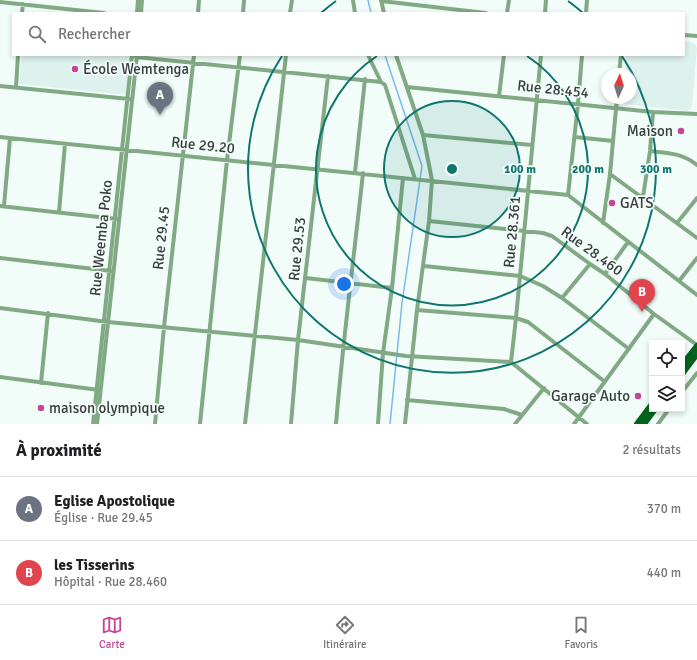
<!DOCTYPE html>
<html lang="fr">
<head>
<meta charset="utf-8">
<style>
	body { margin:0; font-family:Signika,sans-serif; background:#f6f6f6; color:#202124 }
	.controls { position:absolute; right:12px; bottom:12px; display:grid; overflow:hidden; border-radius:0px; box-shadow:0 2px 6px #0003 }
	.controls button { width:36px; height:36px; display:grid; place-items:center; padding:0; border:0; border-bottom:1px solid #e0e0e0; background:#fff; color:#202124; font:20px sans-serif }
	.compass { position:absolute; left:601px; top:68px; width:36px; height:36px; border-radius:50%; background:#fff; box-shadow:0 2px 6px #0003; rotate:4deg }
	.you { position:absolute; left:344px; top:284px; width:14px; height:14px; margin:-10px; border:3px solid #fff; border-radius:50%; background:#1a73e8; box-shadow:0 0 0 6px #1a73e833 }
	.badge { display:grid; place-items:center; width:26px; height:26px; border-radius:50%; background:#c44694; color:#fff; font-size:13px; font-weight:700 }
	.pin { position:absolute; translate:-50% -33px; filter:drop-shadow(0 1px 2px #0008) }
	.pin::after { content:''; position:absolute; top:21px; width:14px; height:12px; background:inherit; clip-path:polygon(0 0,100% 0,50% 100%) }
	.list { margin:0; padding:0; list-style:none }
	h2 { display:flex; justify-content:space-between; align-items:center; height:52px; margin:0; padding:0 16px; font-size:17px }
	h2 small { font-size:13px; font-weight:400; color:#757577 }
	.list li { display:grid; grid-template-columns:26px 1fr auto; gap:12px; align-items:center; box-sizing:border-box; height:64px; padding:0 16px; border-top:1px solid #e0e0e0 }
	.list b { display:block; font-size:15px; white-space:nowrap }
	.list p { margin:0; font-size:13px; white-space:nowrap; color:#757577 }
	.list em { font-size:13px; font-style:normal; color:#757577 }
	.icon { flex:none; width:22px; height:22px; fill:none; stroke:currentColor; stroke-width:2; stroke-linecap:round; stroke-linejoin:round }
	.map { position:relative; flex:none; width:697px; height:424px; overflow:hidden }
	.search { position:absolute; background:#fff; box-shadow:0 2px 6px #0003; left:12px; right:12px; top:12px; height:44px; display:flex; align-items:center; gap:10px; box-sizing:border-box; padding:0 14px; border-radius:0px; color:#757577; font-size:15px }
	.sheet { height:180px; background:#fff }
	nav { display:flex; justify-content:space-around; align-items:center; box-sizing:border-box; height:56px; border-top:1px solid #e0e0e0; background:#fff; font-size:11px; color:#757577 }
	nav a { display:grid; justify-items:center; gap:2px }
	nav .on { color:#c44694 }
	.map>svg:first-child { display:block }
	.built { fill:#def2ed }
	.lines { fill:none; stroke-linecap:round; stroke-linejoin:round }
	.stream { stroke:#7cb7eb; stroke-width:1.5 }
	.minor { stroke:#81a983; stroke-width:4 }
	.primary { stroke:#02641c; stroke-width:6 }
	.ring { fill:none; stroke:#0f766e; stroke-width:2 }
	.poi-dot { fill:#c44694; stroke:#f2fdfa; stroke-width:1.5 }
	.labels { text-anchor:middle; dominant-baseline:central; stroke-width:3.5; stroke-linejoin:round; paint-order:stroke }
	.poi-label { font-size:15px; fill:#393d3c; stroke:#f2fdfa; text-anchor:start }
	.street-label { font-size:15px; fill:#393d3c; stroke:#f2fdfa }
	.centre { fill:#0f766e; stroke:#f2fdfa; stroke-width:2 }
	.ring-label { font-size:12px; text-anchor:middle; font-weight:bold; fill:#0f766e; stroke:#f2fdfa; stroke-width:3.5; stroke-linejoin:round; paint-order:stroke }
</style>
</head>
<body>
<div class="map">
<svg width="697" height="424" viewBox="0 0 697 424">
	<rect width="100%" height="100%" fill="#f2fdfa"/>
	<path class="built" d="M684,41L694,43L697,48L692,107L687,111L624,104L622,98H631V74H624L626,55H684Z
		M22,55H131L127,95L19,84Z"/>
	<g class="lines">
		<path class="stream" d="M368,0L371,13
			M385,55L422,166L402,303L390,424"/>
		<path class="minor" d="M353,0L355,13
			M381,0L384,13
			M381,1L486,13
			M0,2L104,13
			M22,13L23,4
			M137,13L138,0
			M141,13L142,0
			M198,13L199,0
			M243,13L244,0
			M290,13L292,0
			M507,13L509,0
			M545,13L546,0
			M586,13L587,0
			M684,35L697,36
			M368,55L381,82
			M396,55L423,135L432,180L429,221L417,310L405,424
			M136,57L381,82L385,85L415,179
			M619,74L621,55
			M0,86L129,99
			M16,87L18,55
			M407,87L653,112L697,114
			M499,96L504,55
			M423,135L532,145
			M0,137L568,195L697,295
			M575,137L613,141
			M650,151C668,153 682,153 697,165
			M355,172L365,79
			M610,174L697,238
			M568,195L578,104L582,55
			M643,197L650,151L653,112
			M0,206L117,219
			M4,206L10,138
			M59,212L65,144
			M429,221L543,233L552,236L590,264L605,274L654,314L697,345
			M603,223L610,174L617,98
			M677,223L697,198
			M0,258L111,271
			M424,266L520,276L543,286L562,298L629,349
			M605,274L628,242
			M306,278L392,288
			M679,281L697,258
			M562,298L590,264
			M0,308L108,322L298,340L406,356L511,362L587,424
			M417,310L516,318L528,322L604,381
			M511,362L516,318L541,55
			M0,377L99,390
			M41,383L48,313
			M682,392L697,373
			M407,400L504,409L522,415
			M93,424L132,55
			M97,424L137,55
			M155,424L164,327L194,55
			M200,424L227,160L240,55
			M245,424L286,55
			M291,424L298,340L328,76
			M336,424C343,340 354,257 363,173
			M378,424L383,353L392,288L403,178
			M515,424L544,388
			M574,424L654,314
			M658,424L669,409"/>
		<path class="primary" d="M682,365L697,346
			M682,374L697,354
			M637,424L652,404
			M644,424L655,409"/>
	</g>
	<circle cx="452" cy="169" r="68" fill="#0f766e" fill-opacity=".12"/>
	<g class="ring">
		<circle cx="452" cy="169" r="68"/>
		<path d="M527 56A136 136 0 1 1 377 56"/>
		<path d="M321 13A204 204 0 0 1 336 1M568 1A204 204 0 0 1 583 13M622 56A204 204 0 1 1 282 56"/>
	</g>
	<g class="poi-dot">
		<circle cx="75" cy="69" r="4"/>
		<circle cx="681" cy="131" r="4"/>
		<circle cx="612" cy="203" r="4"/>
		<circle cx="638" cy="396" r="4"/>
		<circle cx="41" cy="408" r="4"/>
	</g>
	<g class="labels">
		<g class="poi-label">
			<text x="83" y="69">École Wemtenga</text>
			<text x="673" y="131" text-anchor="end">Maison</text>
			<text x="620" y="203">GATS</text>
			<text x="630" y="396" text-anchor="end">Garage Auto</text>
			<text x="49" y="408">maison olympique</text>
		</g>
		<g class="street-label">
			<text transform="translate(553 89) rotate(6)">Rue 28.454</text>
			<text transform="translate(203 145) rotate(6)">Rue 29.20</text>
			<text transform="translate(512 232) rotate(-85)">Rue 28.361</text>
			<text transform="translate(101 238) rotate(-84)">Rue Weemba Poko</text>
			<text transform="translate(161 238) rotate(-84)">Rue 29.45</text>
			<text transform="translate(297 249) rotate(-84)">Rue 29.53</text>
			<text transform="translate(592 251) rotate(36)">Rue 28.460</text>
		</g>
	</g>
	<circle cx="452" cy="169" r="6" class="centre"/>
	<g class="ring-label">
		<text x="520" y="173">100 m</text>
		<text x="588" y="173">200 m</text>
		<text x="656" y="173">300 m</text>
	</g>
</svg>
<div class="controls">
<button><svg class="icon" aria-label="locate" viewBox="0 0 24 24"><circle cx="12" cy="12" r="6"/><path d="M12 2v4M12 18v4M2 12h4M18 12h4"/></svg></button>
<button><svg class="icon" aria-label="layers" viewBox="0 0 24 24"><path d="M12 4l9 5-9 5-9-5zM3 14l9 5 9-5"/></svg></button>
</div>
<svg class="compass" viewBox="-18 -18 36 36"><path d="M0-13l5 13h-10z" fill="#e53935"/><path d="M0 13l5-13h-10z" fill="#757577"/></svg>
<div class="you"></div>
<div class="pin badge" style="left:160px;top:115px;background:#6b7280">A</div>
<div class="pin badge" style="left:642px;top:312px;background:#e0444e">B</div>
<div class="search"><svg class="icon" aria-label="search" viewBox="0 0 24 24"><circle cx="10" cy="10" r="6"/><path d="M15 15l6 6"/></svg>Rechercher</div>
</div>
<section class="sheet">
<h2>À proximité<small>2 résultats</small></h2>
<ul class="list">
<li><span class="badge" style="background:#6b7280">A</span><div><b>Eglise Apostolique</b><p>Église · Rue 29.45</p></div><em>370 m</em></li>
<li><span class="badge" style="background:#e0444e">B</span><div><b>les Tisserins</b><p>Hôpital · Rue 28.460</p></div><em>440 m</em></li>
</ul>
</section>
<nav>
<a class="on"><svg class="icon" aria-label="map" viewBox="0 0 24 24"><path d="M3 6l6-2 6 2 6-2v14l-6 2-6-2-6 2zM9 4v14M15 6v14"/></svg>Carte</a>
<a><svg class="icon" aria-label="directions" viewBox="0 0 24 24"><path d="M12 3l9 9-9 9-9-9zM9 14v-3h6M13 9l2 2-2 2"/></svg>Itinéraire</a>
<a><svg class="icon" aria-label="saved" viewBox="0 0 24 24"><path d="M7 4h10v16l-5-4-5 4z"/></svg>Favoris</a>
</nav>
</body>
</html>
